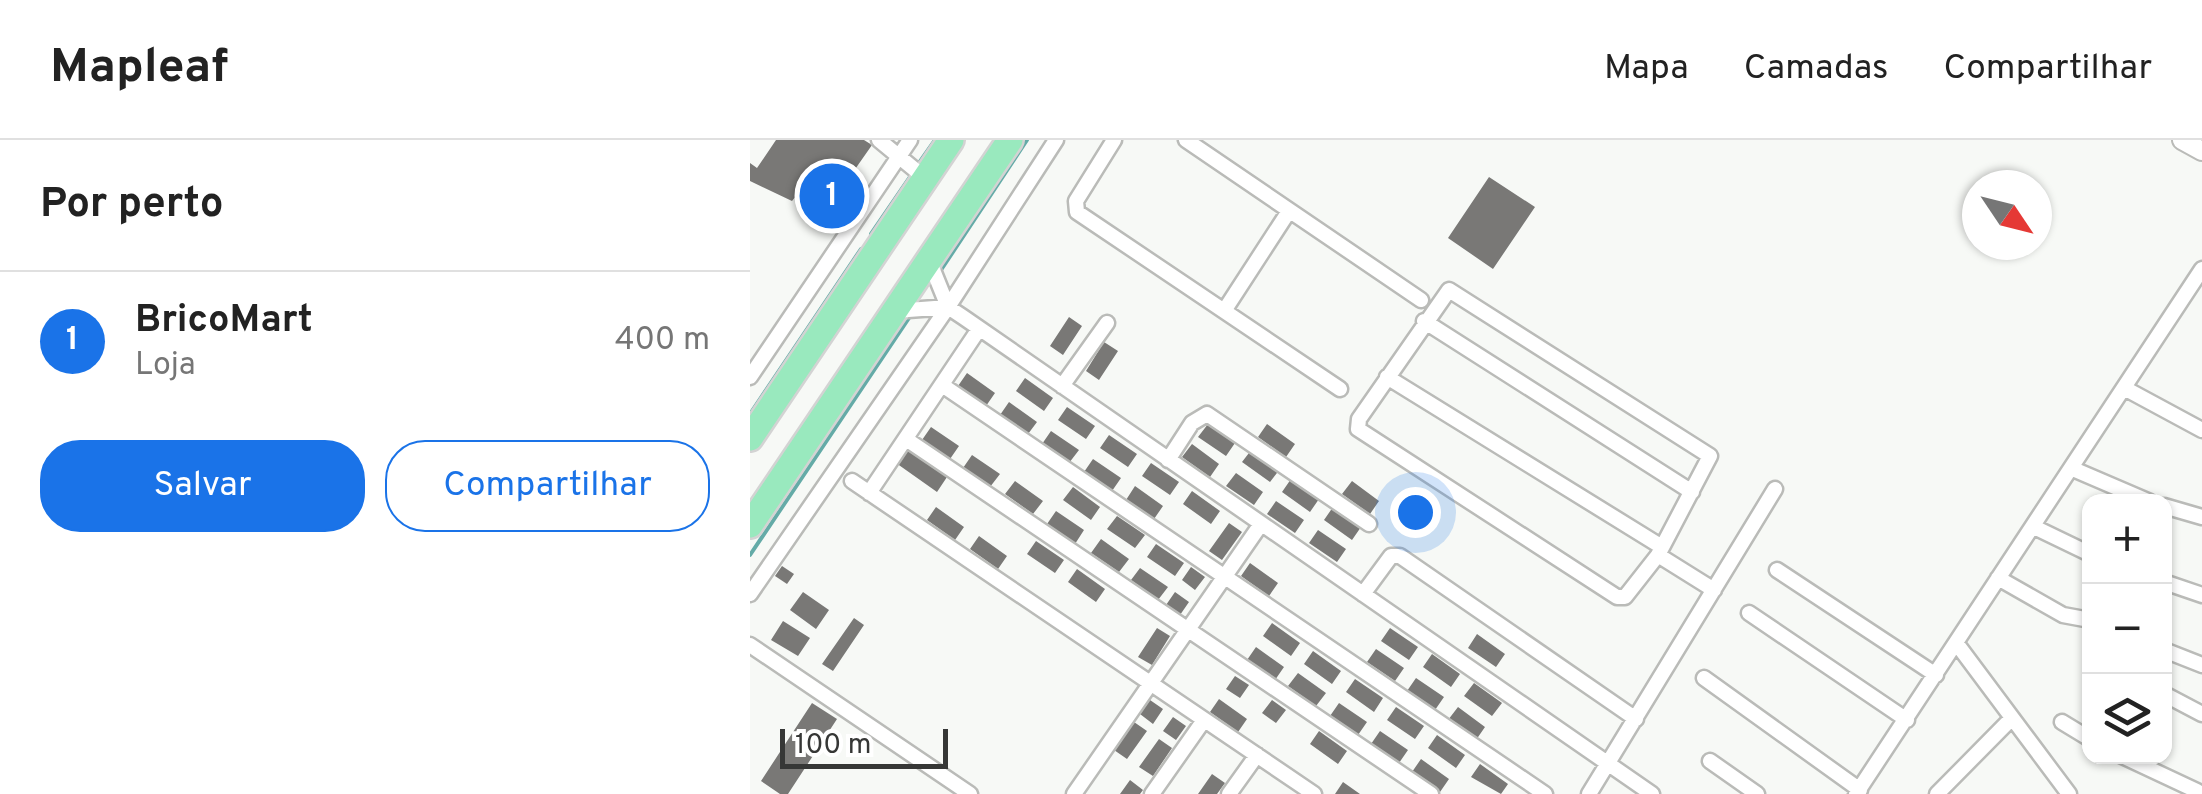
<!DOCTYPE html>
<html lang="pt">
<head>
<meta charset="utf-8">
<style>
	body { margin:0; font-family:Overpass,sans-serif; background:#f2f2f2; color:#222 }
	.controls { position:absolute; right:30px; bottom:30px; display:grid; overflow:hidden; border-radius:20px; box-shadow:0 2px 8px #0004 }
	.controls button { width:90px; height:90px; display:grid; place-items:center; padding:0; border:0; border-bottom:2px solid #e0e0e0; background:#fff; color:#222; font:50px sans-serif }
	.compass { position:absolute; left:1212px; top:30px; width:90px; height:90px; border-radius:50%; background:#fff; box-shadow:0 2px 8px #0004; rotate:125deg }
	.scale { position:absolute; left:30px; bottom:25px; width:168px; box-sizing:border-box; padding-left:10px; border:5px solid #363736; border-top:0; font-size:28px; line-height:35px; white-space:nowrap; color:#363736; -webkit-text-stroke:8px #fff; paint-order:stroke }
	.you { position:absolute; left:665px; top:372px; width:35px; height:35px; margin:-25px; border:8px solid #fff; border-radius:50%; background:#1a73e8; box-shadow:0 0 0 15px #1a73e833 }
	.badge { display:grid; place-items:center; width:65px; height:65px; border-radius:50%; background:#1a73e8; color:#fff; font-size:32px; font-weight:700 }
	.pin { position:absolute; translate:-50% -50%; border:5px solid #fff; box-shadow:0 2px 10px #0006 }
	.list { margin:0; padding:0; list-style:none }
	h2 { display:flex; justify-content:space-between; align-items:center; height:130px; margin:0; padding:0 40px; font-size:42px }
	h2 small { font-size:32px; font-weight:400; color:#767676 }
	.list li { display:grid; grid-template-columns:65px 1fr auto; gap:30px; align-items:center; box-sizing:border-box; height:140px; padding:0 40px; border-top:2px solid #e0e0e0 }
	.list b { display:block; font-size:38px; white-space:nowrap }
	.list p { margin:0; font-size:32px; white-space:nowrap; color:#767676 }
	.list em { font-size:32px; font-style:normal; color:#767676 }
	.actions { display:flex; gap:20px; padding:30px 40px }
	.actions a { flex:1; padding:22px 0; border:2px solid #1a73e8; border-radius:40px; text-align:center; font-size:35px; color:#1a73e8 }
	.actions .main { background:#1a73e8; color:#fff }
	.icon { flex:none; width:55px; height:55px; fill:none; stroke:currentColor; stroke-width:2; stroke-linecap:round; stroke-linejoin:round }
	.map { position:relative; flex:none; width:1452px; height:654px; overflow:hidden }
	header { display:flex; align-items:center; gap:60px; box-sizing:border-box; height:140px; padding:0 50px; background:#fff; border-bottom:2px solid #e0e0e0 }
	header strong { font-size:48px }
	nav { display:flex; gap:55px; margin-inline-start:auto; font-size:35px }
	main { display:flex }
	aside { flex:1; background:#fff }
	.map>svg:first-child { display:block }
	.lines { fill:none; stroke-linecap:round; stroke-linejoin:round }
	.stream { stroke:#64aba7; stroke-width:4 }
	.building { fill:#797876 }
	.minor-casing { stroke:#babbb8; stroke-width:19 }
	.tertiary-casing { stroke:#babbb8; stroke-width:22 }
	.motorway-casing { stroke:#d3d3d3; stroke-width:30 }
	.minor { stroke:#fff; stroke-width:14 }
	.tertiary { stroke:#fff; stroke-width:18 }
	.motorway { stroke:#99e9be; stroke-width:25 }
</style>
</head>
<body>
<header>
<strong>Mapleaf</strong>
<nav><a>Mapa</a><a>Camadas</a><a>Compartilhar</a></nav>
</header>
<main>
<aside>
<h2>Por perto<small></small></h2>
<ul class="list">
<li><span class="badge">1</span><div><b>BricoMart</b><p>Loja</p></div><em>400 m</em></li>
</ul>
<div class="actions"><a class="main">Salvar</a><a>Compartilhar</a></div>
</aside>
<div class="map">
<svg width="1452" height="654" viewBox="0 0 1452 654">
	<rect width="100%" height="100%" fill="#f7f9f6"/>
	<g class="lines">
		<path class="stream" d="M169,23L185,0
			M121,94L160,37
			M189,133L277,0
			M0,274L111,109
			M0,415L159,178"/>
	</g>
	<path class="building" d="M26,0H114L122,5L73,75L46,56L42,61L0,41V23L7,28Z
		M739,37L785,67L743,129L698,98Z
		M319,177L332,186L313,215L300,206Z
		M354,202L368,211L349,240L336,231Z
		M217,233L245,253L236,266L208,246Z
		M275,238L303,258L294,271L266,251Z
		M259,262L287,282L278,294L250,275Z
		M317,267L345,286L336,299L308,280Z
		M458,284L485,303L476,316L448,297Z
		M517,284L545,304L536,317L508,297Z
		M181,287L209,306L200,319L172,300Z
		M301,291L329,310L319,323L292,304Z
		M359,295L387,314L378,327L350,308Z
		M442,304L469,324L460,337L432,317Z
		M156,308L197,337L187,352L146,323Z
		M502,309L530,329L520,342L492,322Z
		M222,315L250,334L240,347L213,328Z
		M343,319L371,338L362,351L334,332Z
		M401,323L429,342L420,355L392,336Z
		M486,333L513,352L504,365L476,346Z
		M541,339L569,359L560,372L532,352Z
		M265,341L293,361L283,374L255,354Z
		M602,341L629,361L620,374L592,354Z
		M385,346L413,366L404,379L376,360Z
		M323,347L350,367L341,380L313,360Z
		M442,351L470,371L461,384L433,364Z
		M526,361L554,380L545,393L517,374Z
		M186,367L214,387L205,400L177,380Z
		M583,367L611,387L602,400L574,380Z
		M306,371L334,390L325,404L297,384Z
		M367,376L395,395L385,408L357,389Z
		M479,383L492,392L472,420L459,411Z
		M568,390L596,409L587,422L559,403Z
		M229,396L257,416L248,429L220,409Z
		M351,399L379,419L369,432L341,413Z
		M286,401L314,420L305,433L277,414Z
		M406,404L434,423L425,436L397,417Z
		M500,423L528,443L519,456L491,436Z
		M32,426L44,434L37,444L25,436Z
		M441,427L455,437L445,450L432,440Z
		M390,428L418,447L408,460L381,440Z
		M327,429L355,449L346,462L318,442Z
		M53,452L79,470L66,489L40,470Z
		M425,452L439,462L430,475L416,465Z
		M104,478L114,485L83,531L72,524Z
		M33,481L60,498L48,516L21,500Z
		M522,483L550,503L541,516L513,496Z
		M407,488L420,496L402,525L388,517Z
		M640,488L668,507L659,520L631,501Z
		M727,494L755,514L746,527L718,508Z
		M506,507L534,527L525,540L497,520Z
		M626,509L654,528L645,541L617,522Z
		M563,511L591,531L582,544L554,524Z
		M682,514L710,534L701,547L673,527Z
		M548,533L576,553L566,566L538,546Z
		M485,536L499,545L490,558L476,549Z
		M666,538L694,557L685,570L657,551Z
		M605,539L633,558L624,572L596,552Z
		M724,543L752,563L742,576L714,556Z
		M469,559L497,579L488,592L460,572Z
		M400,560L413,569L403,584L390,574Z
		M522,560L536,570L526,583L512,573Z
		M62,563L87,579L38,654H30L11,641Z
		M589,563L617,582L608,595L580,576Z
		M646,567L674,586L665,599L637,580Z
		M708,567L735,587L726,600L698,580Z
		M423,577L436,586L426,600L413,591Z
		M384,582L397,591L377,619L364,610Z
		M569,591L597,611L588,624L560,604Z
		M630,591L658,610L649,623L621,604Z
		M687,595L715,615L706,628L678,608Z
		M409,599L422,608L403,636L389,627Z
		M671,619L699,639L690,652L662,632Z
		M730,624L758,644L751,654L721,637Z
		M462,634L475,643L467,654H448Z
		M380,640L393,650L390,654H370Z
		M593,642L610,654H585Z"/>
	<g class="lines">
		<defs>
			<path id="minor" d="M129,0L175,38
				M364,0L326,61L327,72L590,249
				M436,0L671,160
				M179,120L198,167L213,177L902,654
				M145,171L198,167
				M474,171L539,71
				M674,181L942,352
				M0,237L160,0
				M637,237L912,407
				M192,245L795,654
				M312,246L357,183
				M1376,249L1452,290
				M156,299L681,654
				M418,320L442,283L457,274L619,384
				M1323,329L1400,362
				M102,341L564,654
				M119,353L229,189
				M1414,366L1452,377
				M1284,387L1340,414
				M908,415L875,457H867L608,289L609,279L699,150L960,316L908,415L964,450
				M1027,430L1186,535
				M1248,438L1313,475L1340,480
				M1414,442L1452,455
				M0,454L198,167L306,0
				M613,454L641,416H650L886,579
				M999,473L1157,580
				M1207,504L1319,654
				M0,505L220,654
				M1414,510L1452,525
				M954,538L1110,650
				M1414,554L1452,574
				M1312,582L1340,599
				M1372,616L1447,651
				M960,621L1007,654
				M324,654L511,384
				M402,654L454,580
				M479,654L507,615
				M839,654L1025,349
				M1106,654L1452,129
				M1187,654L1262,578"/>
			<path id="tertiary" d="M1432,0L1452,11"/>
			<path id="motorway" d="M0,298L201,0
				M0,385L260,0"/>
		</defs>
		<use href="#minor" class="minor-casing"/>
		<use href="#tertiary" class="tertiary-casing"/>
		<use href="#motorway" class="motorway-casing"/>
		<use href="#minor" class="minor"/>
		<use href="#tertiary" class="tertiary"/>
		<use href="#motorway" class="motorway"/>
	</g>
</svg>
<div class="controls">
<button>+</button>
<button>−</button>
<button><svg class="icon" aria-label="layers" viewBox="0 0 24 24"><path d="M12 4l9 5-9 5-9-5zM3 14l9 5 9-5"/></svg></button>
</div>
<svg class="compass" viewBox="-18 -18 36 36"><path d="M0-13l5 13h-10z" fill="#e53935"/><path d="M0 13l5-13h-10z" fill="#767676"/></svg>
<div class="scale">100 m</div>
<div class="you"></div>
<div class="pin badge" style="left:82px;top:56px">1</div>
</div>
</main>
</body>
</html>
